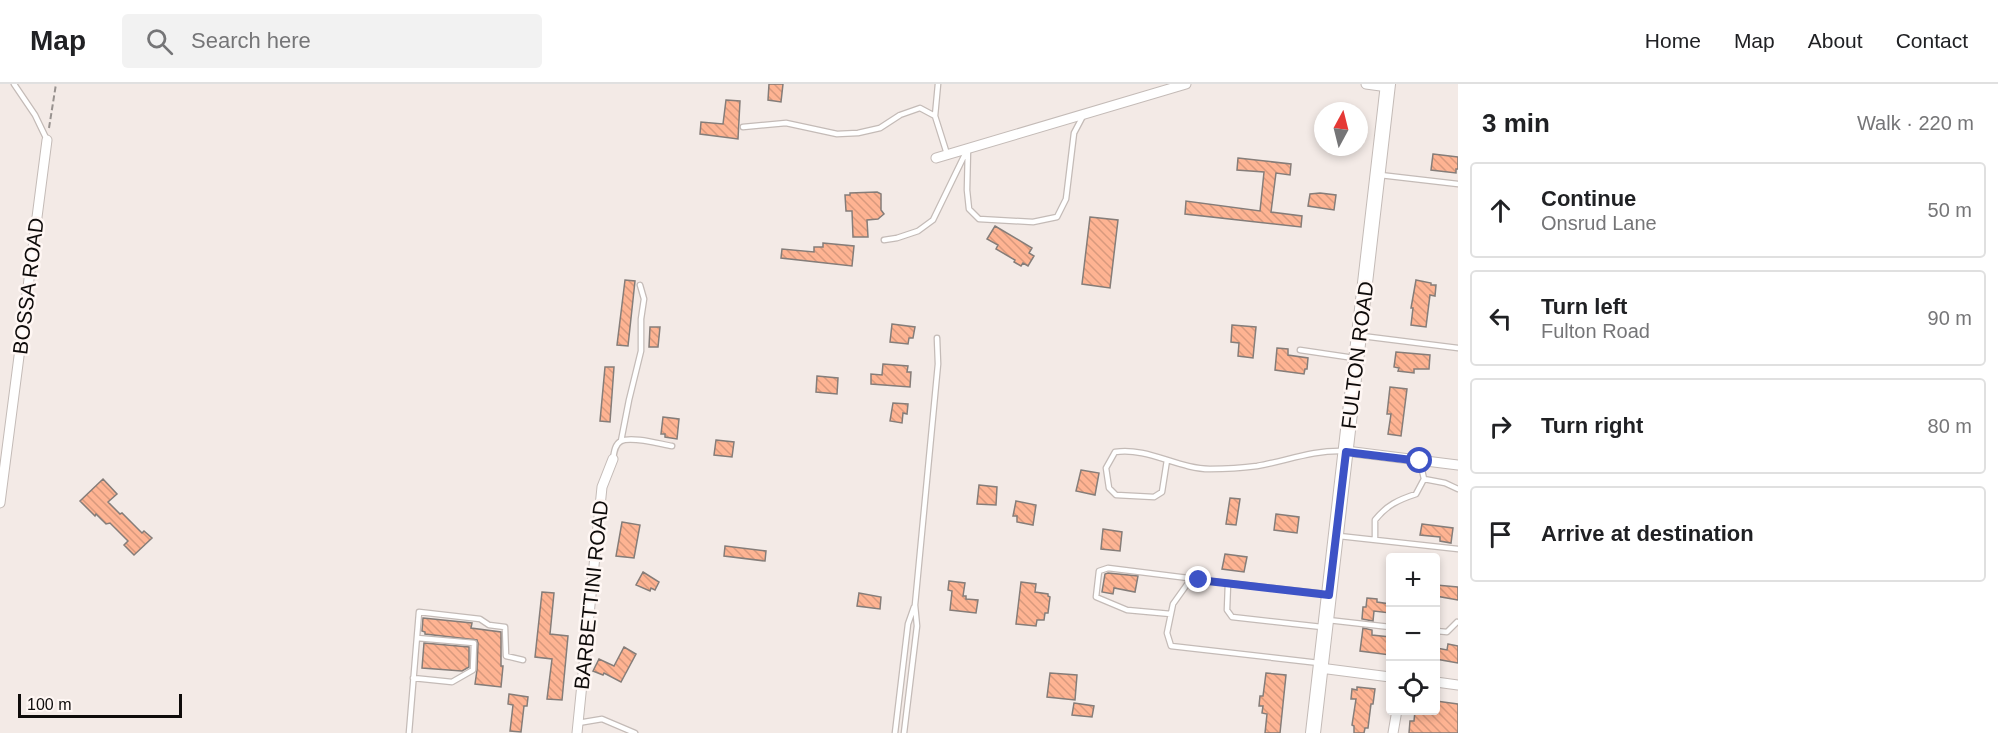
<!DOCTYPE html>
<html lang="en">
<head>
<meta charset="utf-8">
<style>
	body { margin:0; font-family:Helvetica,sans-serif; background:#f2f2f2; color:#202124 }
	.controls { position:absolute; right:18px; bottom:18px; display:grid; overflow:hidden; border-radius:6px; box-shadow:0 3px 9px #0003 }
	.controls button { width:54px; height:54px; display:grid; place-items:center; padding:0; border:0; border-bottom:2px solid #e0e0e0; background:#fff; color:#202124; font:30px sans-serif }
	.compass { position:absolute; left:1314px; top:18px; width:54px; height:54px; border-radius:50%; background:#fff; box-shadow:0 3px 9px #0003; rotate:7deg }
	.scale { position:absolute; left:18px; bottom:15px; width:164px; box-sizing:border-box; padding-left:6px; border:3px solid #0e0b0a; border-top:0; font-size:16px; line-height:21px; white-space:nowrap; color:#0e0b0a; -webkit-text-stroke:4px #fff7f4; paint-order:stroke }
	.stop { position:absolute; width:18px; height:18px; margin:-14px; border:4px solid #3d53c6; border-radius:50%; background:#fff }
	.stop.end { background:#3d53c6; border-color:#fff; box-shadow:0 2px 6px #0008 }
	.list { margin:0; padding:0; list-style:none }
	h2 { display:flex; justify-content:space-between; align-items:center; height:78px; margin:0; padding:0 24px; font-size:26px }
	h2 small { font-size:20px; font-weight:400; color:#757577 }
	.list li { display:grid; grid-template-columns:39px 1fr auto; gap:18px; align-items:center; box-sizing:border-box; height:96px; margin:0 12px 12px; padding:0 12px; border:2px solid #e0e0e0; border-radius:6px }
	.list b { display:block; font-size:22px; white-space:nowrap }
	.list p { margin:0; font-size:20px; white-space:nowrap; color:#757577 }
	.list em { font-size:20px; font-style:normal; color:#757577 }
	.icon { flex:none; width:33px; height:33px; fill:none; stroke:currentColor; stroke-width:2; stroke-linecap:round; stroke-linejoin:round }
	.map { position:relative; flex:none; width:1458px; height:649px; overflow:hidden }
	header { display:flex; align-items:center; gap:36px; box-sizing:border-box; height:84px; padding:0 30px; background:#fff; border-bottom:2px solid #e0e0e0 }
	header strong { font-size:28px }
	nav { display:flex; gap:33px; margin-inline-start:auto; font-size:21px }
	.search { width:420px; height:54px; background:#f2f2f2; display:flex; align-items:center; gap:15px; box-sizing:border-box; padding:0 21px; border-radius:6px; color:#757577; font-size:22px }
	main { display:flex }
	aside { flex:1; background:#fff }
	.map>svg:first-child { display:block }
	.building { fill:url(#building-back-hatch); stroke:#857d79; stroke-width:1.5 }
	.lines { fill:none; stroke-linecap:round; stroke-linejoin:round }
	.service-casing { stroke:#c4bbb7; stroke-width:7 }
	.minor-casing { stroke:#c4bbb7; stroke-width:11 }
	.secondary-casing { stroke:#c4bbb7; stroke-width:16 }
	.path { stroke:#98928f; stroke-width:2; stroke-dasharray:6 3; stroke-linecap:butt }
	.service { stroke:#fff; stroke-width:4.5 }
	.minor { stroke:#fff; stroke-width:9 }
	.secondary { stroke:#fff; stroke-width:14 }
	.route { stroke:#3d53c6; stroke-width:8 }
	.labels { text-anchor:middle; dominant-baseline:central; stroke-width:5; stroke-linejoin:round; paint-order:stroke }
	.street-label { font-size:21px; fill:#0e0b0a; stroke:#fff7f4 }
</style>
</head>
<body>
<header>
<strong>Map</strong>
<div class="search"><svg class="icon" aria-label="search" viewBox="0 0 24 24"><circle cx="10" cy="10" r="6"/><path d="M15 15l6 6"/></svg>Search here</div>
<nav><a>Home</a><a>Map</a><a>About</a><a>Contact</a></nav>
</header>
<main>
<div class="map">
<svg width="1458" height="649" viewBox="0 0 1458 649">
	<defs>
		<pattern id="building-back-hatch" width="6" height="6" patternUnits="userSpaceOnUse" patternTransform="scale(1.5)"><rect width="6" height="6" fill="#feb392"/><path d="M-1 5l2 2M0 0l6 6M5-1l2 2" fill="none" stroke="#d8997d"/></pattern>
	</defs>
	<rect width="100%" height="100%" fill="#f3eae6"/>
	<path class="building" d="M769,0H783L781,18L768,16Z
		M726,16L740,17L738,55L700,50L701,38L723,40Z
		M1433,70L1458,73V85H1456V89L1431,86Z
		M1238,74L1291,80L1290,91L1276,89L1271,128L1302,132L1301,143L1185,130L1186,117L1260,127L1264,88L1237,86Z
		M877,108L881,110V126L884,130L878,135L867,136L868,153H853L852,127H846L845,111H850V109Z
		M1320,109L1336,111L1334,126L1308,122L1310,110Z
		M1090,133L1118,136L1110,204L1082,200Z
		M995,142L1032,164L1029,169L1034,172L1028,182L1023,179L1021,182L1014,178L1015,176L996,165L998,161L987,155Z
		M823,159L854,162L852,182L781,174L782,165L814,168V163H823Z
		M625,196L635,197L628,262L617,261Z
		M1416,196L1431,199V201H1436L1435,212L1430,211L1426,243L1411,241L1413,224H1411Z
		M892,240L915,243L913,254H909L908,260L890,258Z
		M1232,241L1256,243L1253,274L1238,272L1239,259L1231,258Z
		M650,243H660L658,263H649Z
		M1277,264L1288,265V271L1308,274L1307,285H1305L1304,290L1275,286Z
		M1396,268L1430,271L1429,285H1414V289L1398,287L1399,284L1394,283Z
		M883,280L908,282L907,288H911L910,303L871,300V290L882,291Z
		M605,283H614L610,338L600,337Z
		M817,292L838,294L837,310L816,308Z
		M1390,303L1407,305L1401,352L1388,350L1391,330H1387Z
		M893,319L908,320L907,330L903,329L902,339L890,337Z
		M663,333L679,335L677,355L665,353V350H661Z
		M716,356L734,358L732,373L714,371Z
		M1081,386L1099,389L1095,411L1076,407Z
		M103,395L117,410L108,418L120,430L122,429L142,449L144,447L152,454L134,471L124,461L128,457L110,439L106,440L96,430L95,432L80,417Z
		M979,401L997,403L996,421L977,420Z
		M1230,414L1240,415L1236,441L1226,440Z
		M1016,417L1036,421L1033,441L1017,438V432H1013Z
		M1276,430L1299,433L1297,449L1274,446Z
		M622,438L640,441L634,474L616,472Z
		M1422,440L1453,444L1451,459L1440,457V453L1420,451Z
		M1103,445L1122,448L1120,467L1101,465Z
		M725,462L766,467L765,477L724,472Z
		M1225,470L1247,473L1244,488L1222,485Z
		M643,488L659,498L655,506L651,504L650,507L636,501Z
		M1108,489L1138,492L1135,508L1114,504L1113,510L1102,508L1105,490Z
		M949,497L965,499L963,512H966V515L978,516L976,529L950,526L952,507L948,506Z
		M1021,498L1036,500L1035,508L1048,510V512L1050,513L1048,529H1045L1044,536H1037L1036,542L1016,540Z
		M1436,501L1458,503V516L1436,512Z
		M542,508L554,509L550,550L568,552L562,616L547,615L552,575L535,573Z
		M859,509L881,513L880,525L857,522Z
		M1367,514L1377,515V518L1390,520V529L1374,527L1373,537L1362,535L1363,523H1366Z
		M423,534L472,539L471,544L501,548V582H503L501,603L475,600L477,586L478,559L477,556L425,550V548L422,547Z
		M1363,544L1372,546V551L1390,553V571L1360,567Z
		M424,559L469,563V583L462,587L422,584Z
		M1448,560L1458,562V579L1436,575V564L1447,566Z
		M624,563L636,570L621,598L604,589L603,591L593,587L599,575L614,582Z
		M1050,589L1077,591L1075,616L1047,613Z
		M1266,589L1286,591L1280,649H1265L1267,630L1262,629L1263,622H1259L1260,612H1263Z
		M1357,603L1375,605L1373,620H1371L1368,644H1365L1364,649H1354V642L1352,641L1356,615H1351L1352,605L1357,606Z
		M509,610L528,613L527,622H524L521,648L510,647L513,621L508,620Z
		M1436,617L1458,620V649H1409L1410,637H1414L1415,627H1436Z
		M1074,619L1094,622L1092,633L1072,631Z"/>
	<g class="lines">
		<defs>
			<path id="service" d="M14,0L35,31L47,56
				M935,32L938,0
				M743,43L786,39L837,50L858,49L880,44L900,31L920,24L935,32L947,70
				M1380,91L1458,100
				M884,156L897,154L918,147L933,136L968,64L967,106L969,125L979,135L1033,138L1057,133L1066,115L1074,49L1083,32
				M1362,252L1458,264
				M1300,266L1354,274
				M621,357L629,316L641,267V235L644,215L640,201
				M613,375C614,368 615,360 621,357C632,352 660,360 672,362
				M1167,376L1162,408L1154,413L1116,411L1109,404L1106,384L1115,368C1148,363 1178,385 1210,385C1225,385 1242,384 1257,382C1286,377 1313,366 1343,367
				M1420,377L1424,395L1445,399L1458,405
				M1339,452L1458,465
				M1375,456V436C1387,421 1398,416 1416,410L1424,395
				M1228,499L1227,526L1232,533L1322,543
				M1171,530L1127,526L1096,513L1099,487L1108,484L1196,495
				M1328,536L1390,543
				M1436,547L1447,548L1457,538
				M1319,579L1171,562L1167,549L1173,520L1188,499L1199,496L1326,510
				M413,594L452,598L473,586L474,559L417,554
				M578,639L602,635L635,649
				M409,649L419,528L480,535L489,541L505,543L506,572L523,576
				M895,649L908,540L914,523
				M904,649L917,542L915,521L938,280L937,254"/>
			<path id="minor" d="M1366,0L1388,3
				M936,74L1186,0
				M1346,367L1458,381
				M0,419L47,56
				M1320,584L1390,593
				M1436,598L1458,601
				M577,649L602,403L613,375
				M1393,649L1397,626"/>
			<path id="secondary" d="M1313,649L1388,0"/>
		</defs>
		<use href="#service" class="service-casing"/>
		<use href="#minor" class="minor-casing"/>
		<use href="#secondary" class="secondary-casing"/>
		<path class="path" d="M49,44L56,0"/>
		<use href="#service" class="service"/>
		<use href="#minor" class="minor"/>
		<use href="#secondary" class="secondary"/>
	</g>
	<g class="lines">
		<path class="route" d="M1199,496L1329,511L1346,368L1420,377"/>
	</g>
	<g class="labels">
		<g class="street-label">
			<text transform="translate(28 202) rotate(-83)">BOSSA ROAD</text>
			<text transform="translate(1357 271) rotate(-83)">FULTON ROAD</text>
			<text transform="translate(591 511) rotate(-84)">BARBETTINI ROAD</text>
		</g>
	</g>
</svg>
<div class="controls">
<button>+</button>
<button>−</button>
<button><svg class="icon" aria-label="locate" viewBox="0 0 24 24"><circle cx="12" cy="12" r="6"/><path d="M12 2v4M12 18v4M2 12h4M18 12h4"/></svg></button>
</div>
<svg class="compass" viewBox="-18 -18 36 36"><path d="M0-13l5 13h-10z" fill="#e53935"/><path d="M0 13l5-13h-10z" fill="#757577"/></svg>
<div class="scale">100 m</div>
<div class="stop" style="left:1420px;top:377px"></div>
<div class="stop end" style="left:1199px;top:496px"></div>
</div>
<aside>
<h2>3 min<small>Walk · 220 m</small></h2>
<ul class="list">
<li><svg class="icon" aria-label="ahead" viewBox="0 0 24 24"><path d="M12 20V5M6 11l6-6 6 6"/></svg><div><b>Continue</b><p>Onsrud Lane</p></div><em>50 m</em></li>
<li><svg class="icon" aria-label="left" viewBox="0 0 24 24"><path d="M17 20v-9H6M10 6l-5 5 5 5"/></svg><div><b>Turn left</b><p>Fulton Road</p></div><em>90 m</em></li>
<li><svg class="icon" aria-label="right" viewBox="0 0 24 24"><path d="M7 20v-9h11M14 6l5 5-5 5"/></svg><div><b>Turn right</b></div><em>80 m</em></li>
<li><svg class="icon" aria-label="arrive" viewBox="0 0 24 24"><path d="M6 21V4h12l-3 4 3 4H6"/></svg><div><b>Arrive at destination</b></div></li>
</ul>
</aside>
</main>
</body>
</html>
